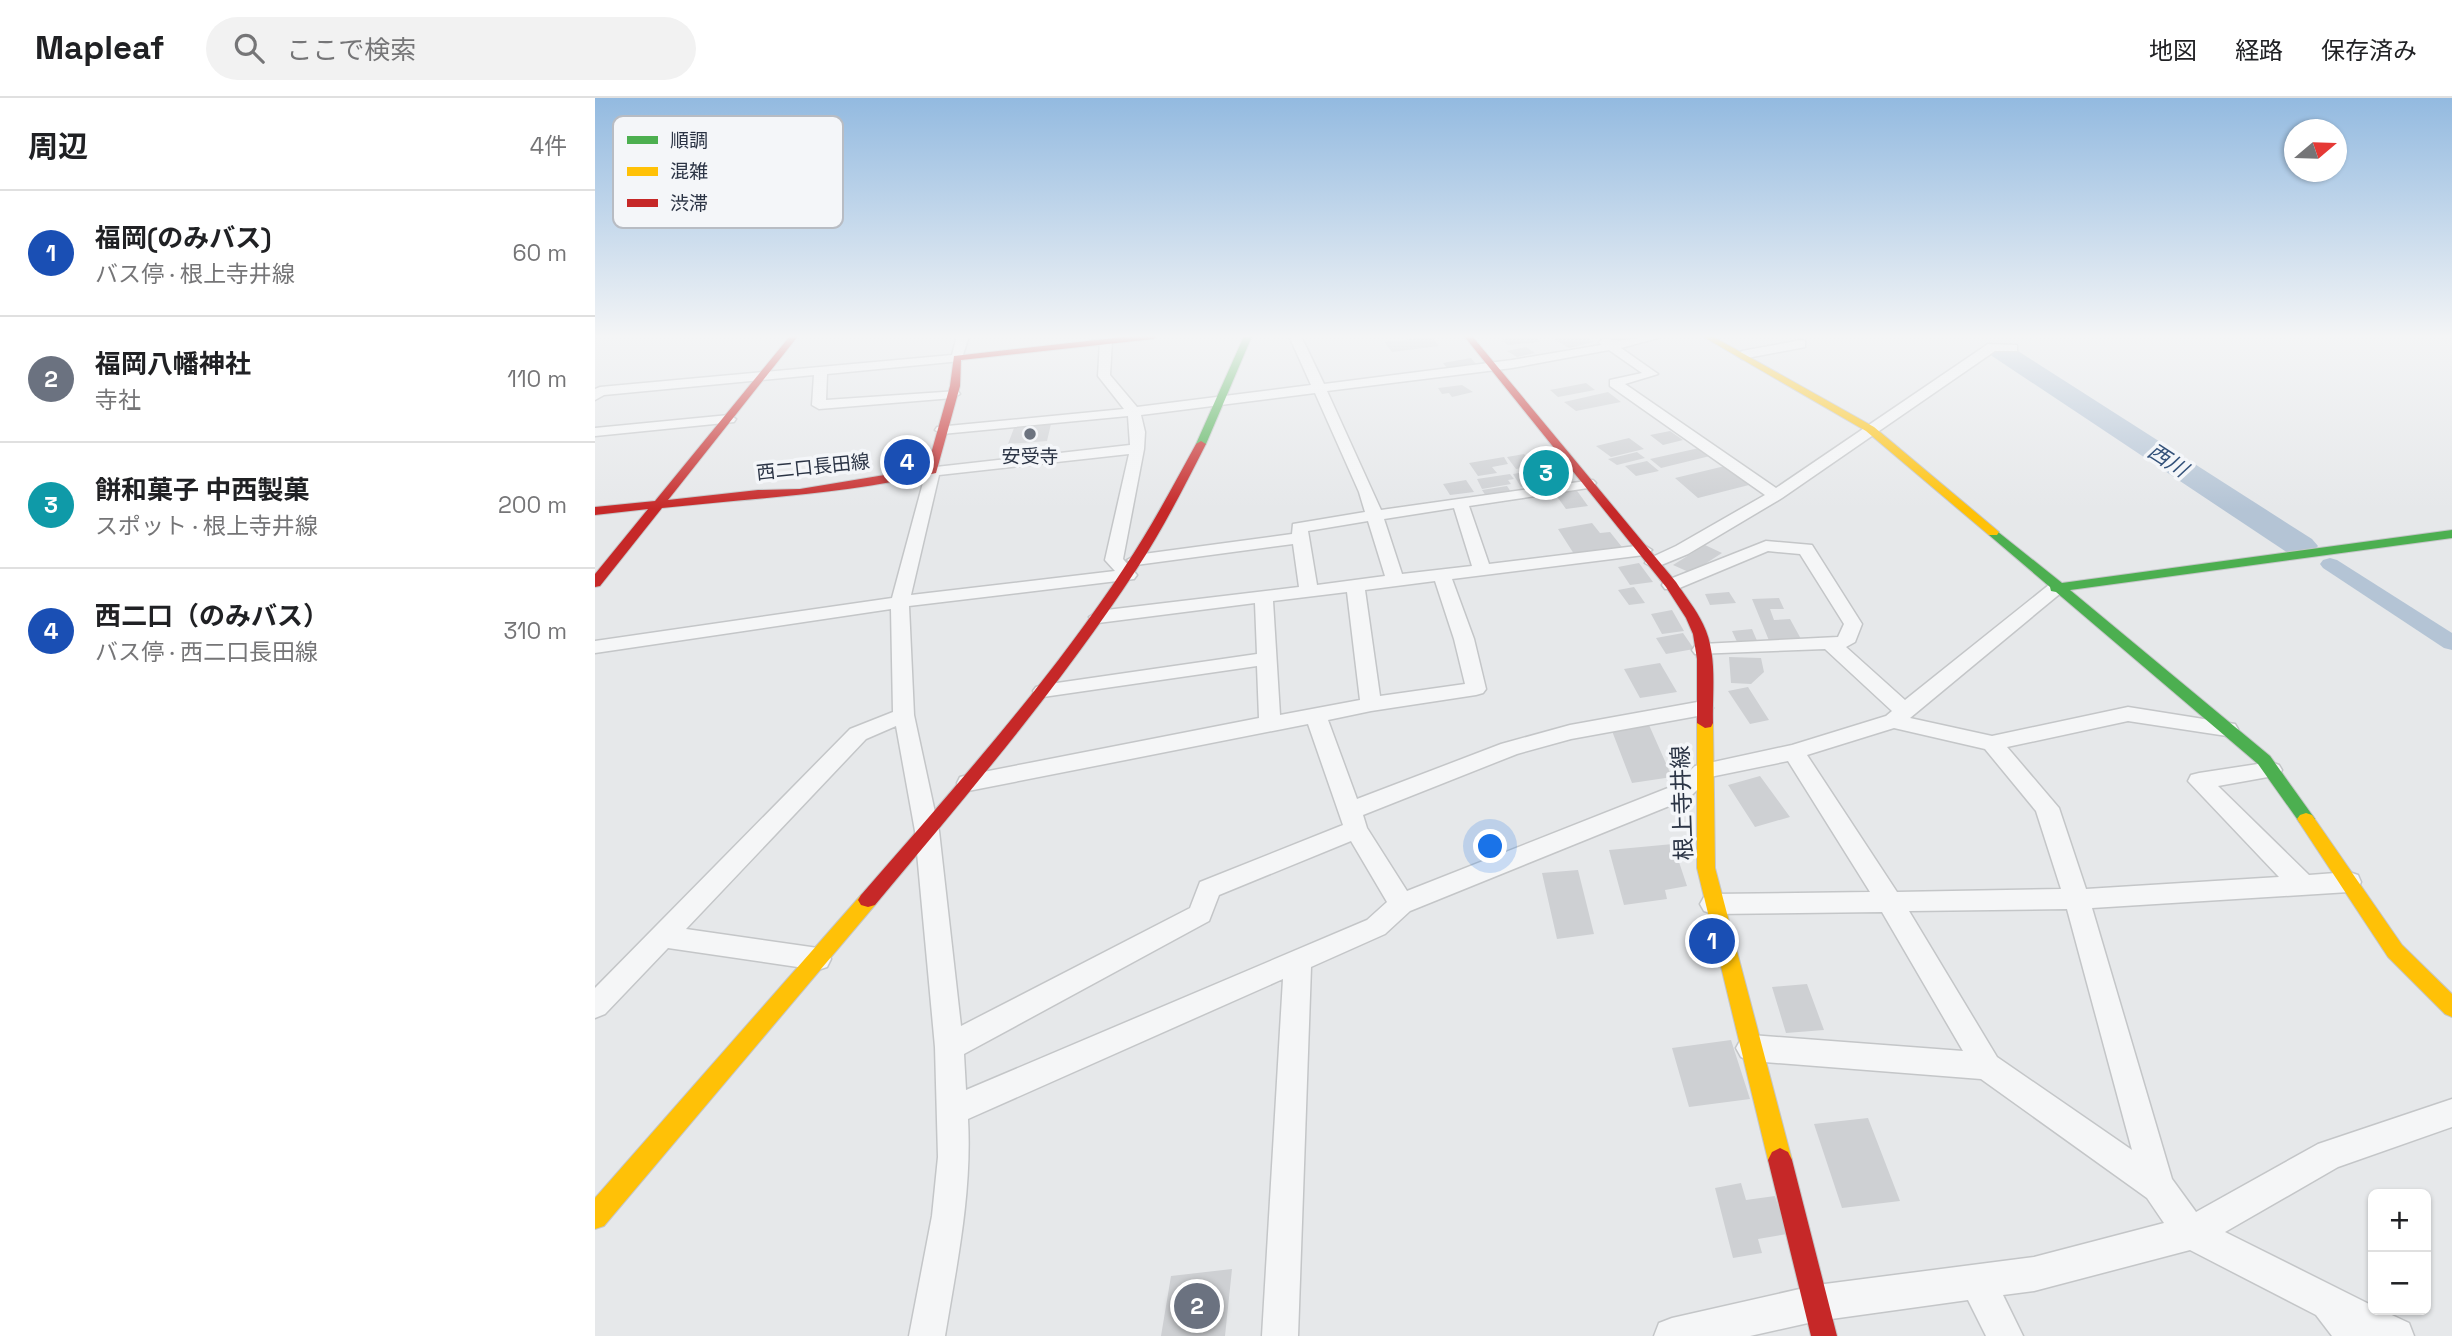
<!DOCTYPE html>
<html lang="ja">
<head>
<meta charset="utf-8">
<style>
	body { margin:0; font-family:"Space Grotesk","Noto Sans JP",sans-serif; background:#f2f2f2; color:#202124 }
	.controls { position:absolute; right:21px; bottom:21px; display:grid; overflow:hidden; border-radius:10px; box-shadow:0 2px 5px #0004 }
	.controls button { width:63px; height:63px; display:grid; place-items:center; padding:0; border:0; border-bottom:2px solid #e0e0e0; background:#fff; color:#202124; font:35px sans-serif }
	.compass { position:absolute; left:1689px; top:21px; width:63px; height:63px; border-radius:50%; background:#fff; box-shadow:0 2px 5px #0004; rotate:71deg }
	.you { position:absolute; left:896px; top:749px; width:24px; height:24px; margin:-18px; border:5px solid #fff; border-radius:50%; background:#1a73e8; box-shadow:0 0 0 10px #1a73e833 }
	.badge { display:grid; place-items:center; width:46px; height:46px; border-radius:50%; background:#2563eb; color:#fff; font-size:23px; font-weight:700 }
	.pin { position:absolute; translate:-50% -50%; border:4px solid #fff; box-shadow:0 2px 7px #0006 }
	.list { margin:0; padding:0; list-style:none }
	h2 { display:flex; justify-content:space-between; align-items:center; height:91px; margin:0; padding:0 28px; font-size:30px }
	h2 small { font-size:23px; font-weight:400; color:#757577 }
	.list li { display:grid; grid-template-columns:46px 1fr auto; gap:21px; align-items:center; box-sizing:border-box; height:126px; padding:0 28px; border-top:2px solid #e0e0e0 }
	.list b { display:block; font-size:26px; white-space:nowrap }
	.list p { margin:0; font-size:23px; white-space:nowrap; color:#757577 }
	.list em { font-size:23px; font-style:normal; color:#757577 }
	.icon { flex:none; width:38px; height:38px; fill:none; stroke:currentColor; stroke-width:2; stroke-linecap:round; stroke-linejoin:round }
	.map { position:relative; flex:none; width:1857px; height:1238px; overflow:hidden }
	header { display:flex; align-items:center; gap:42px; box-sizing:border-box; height:98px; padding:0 35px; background:#fff; border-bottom:2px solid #e0e0e0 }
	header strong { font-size:33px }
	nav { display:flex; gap:38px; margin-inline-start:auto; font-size:24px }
	.search { width:490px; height:63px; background:#f2f2f2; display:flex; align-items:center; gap:18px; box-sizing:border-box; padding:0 24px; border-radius:38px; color:#757577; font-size:26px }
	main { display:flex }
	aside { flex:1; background:#fff }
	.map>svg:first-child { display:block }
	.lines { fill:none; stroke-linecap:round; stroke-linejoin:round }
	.canal { fill:#b4c4d5; fill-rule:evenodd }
	.river { fill:#b4c4d5; fill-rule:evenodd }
	.building { fill:#ced0d3 }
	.street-casing { stroke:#c4c6c8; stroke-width:3 }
	.fast-casing { stroke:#c4c6c8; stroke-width:2 }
	.slow-casing { stroke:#c4c6c8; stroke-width:2 }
	.jam-casing { stroke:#c4c6c8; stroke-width:2 }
	.street { fill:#f5f6f7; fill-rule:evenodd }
	.fast { fill:#4caf50; fill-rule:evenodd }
	.slow { fill:#ffc107; fill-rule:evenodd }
	.jam { fill:#c62828; fill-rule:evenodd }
	.poi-dot { fill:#6c737f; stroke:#f4f6f9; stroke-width:2.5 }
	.labels { text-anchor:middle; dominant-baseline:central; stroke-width:7; stroke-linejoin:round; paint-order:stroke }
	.far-poi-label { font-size:19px; fill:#2b3445; stroke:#f4f6f9 }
	.far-street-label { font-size:19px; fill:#2b3445; stroke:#f4f6f9 }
	.far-water-label { font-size:21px; font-style:italic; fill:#34527a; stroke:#f4f6f9 }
	.street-label { font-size:23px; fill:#2b3445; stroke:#f4f6f9 }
	.key { fill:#f4f6f9; stroke:#b8bcc3; stroke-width:2 }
	.key-label { font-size:19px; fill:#2b3445 }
</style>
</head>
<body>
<header>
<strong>Mapleaf</strong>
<div class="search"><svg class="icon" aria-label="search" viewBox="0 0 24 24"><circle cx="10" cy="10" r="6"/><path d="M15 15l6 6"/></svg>ここで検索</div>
<nav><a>地図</a><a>経路</a><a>保存済み</a></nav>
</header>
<main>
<aside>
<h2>周辺<small>4件</small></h2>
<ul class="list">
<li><span class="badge" style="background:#1a4fb4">1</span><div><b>福岡(のみバス)</b><p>バス停 · 根上寺井線</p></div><em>60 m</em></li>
<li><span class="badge" style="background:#6b7280">2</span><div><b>福岡八幡神社</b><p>寺社</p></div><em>110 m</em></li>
<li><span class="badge" style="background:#0f9aa8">3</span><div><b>餅和菓子 中西製菓</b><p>スポット · 根上寺井線</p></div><em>200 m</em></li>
<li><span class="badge" style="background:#1a4fb4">4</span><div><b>西二口（のみバス）</b><p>バス停 · 西二口長田線</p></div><em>310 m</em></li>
</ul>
</aside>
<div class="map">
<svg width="1857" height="1238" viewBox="0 0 1857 1238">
	<rect width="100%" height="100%" fill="#e6e8ea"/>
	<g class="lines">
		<path class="canal" d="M1735,460L1742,462L1857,535V552L1849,550L1728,470L1725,466L1728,462Z"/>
		<path class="river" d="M1406,245L1415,248L1717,441L1723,448L1717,455L1705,459L1693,455L1397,258L1393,253L1397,248Z"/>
	</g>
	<path class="building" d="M926,238H937L946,244L913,247L905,242Z
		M975,238H988L999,244L974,250L959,241Z
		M837,239L844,248L797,254L789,244Z
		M931,249L940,255L922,259L912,253Z
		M876,260L881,266L852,270L848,265Z
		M991,285L1000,292L963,299L955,292Z
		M867,287L878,294L857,299L854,295L847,296L843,290Z
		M1013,294L1026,304L981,313L969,304Z
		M456,326L452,343L413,346L419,330Z
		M1075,333L1088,342L1068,347L1055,337Z
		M1034,340L1049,351L1016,359L1001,348Z
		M1104,350L1115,358L1066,370L1055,361Z
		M1042,354L1050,360L1022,367L1013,361Z
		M929,356L939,368L921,371L912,359Z
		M909,359L913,366L897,369L902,375L883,378L874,365Z
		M1052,363L1064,373L1041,378L1030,368Z
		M1130,368L1154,387L1103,400L1080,380Z
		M958,370L964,377L944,380L938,373Z
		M936,373L945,386L926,389L918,376Z
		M915,376L919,381L913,382L916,386L887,391L882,381Z
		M871,382L879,394L855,397L848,386Z
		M912,388L916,394L891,398L887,392Z
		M980,390L993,408L971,411L958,393Z
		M997,425L1005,435L1015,434L1027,449L979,456L963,431Z
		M1110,447L1127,455L1096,475L1078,467Z
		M1044,465L1058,484L1035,487L1023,469Z
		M1039,489L1050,505L1034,507L1023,492Z
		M1134,494L1141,505L1115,507L1110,496Z
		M1184,500L1189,511H1175L1179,522L1195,521L1206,541L1175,545L1157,501Z
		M1077,512L1089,533L1067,536L1056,516Z
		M1157,531L1163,545L1143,546L1137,533Z
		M1088,535L1099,551L1071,556L1061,540Z
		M1134,559L1166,560L1169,574L1156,586L1136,585Z
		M1065,565L1082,594L1045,600L1029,571Z
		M1153,589L1174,622L1155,626L1133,593Z
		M1054,627L1077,679L1037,685L1017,633Z
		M1165,678L1195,719L1160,729L1133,687Z
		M1078,746L1092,788L1070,792L1072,801L1029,807L1014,752Z
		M983,772L999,836L962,841L947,775Z
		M1212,886L1229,932L1191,935L1177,889Z
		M1136,942L1155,1001L1094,1009L1077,950Z
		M1273,1020L1305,1103L1247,1110L1219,1026Z
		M1146,1085L1151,1102L1180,1098L1192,1136L1163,1141L1167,1155L1138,1160L1120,1090Z
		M637,1171L630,1238H566L576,1178Z"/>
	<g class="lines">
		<defs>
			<path id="street" d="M362,238H374L366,263L232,276L231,302L363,293L365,296L358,300L224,311L217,307L219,277L9,297L0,302V291L5,289L357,257Z
				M694,238H706L729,286L917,262L1006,247L1004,244L1010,240C1026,246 1047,238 1065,238L1063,240L1026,250L1063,276L1030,286L1181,390L1393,246L1422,247V253H1400L1187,400L1093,456L1059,470L1050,465L1053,461L1081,448L1170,397L1015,288V282L1047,275L1014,252L917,270L732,293L786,412L998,382L1001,385L998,388L993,390L874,408L894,466L1049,447L1057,452L1049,457L857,481L879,541L891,591L888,595L881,597L776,613L733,622L762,701L906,646L975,627L1108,603L1115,605L1118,610L1115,615L1108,617L976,641L922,656L768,717L772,730L812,793L1078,688L1100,668L1197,647L1291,618L1297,613L1230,551L1100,556L1097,552L1100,548L1107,546L1243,539L1249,526L1205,456L1173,453L1082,491H1070L1067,487L1070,483L1171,443L1217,447L1267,526L1260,544L1251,549L1310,602L1455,486H1467L1470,490L1467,494L1315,620L1397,638L1533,609L1640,626L1643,631L1640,636L1632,638L1533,623L1412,649L1464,710L1491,791L1684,779L1593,683L1596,677L1604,675L1676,664L1684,667L1687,672L1684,677L1623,688L1714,777L1754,774L1763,777L1766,784L1763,791L1754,794L1497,810L1577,1081L1601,1114L1723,1046L1857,1001V1029L1743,1069L1630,1134L1778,1208V1212H1786L1814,1225L1819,1238H1737L1721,1217L1595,1152L1439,1193L1408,1197L1428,1238H1391L1373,1202L1222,1223L1155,1238H1059L1064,1225L1077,1220L1222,1187L1439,1159L1569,1125L1552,1100L1386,981L1156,963L1146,959L1141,950L1146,941L1156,937L1368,953L1287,814L1118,816L1109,813L1105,806L1109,799L1118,796L1275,794L1193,663L1115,679L1094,700L815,813L790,836L716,869L703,1238H667L688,881L373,1021C377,1095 362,1165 350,1238H314L337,1118L343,1059L340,949L320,733L301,628L271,641L91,831L223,850L232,853L236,861L232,869L223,872L73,850L10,916L0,920V890L255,631L298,614L296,511L0,555V543L297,500L332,370L535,347L533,318L347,336L340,332L342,329L529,311L503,278L505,243L511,239L517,243L515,277L542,309L716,287ZM720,295L764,394L770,414L698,426L697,436L541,457L532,462L541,467L698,446L704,489L503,513L494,519L503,525L660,505L662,556L448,587L441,589L438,593L441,597L448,599L662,568L664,620L373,677L365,679L362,685L365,691L373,693L713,626L748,727L605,784L595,810L366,928L344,733L319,617L314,508L539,481L542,477L528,461L549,351L550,334L546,317ZM534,356L510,462L520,473L316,497L344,377ZM859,410L877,468L807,476L789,421ZM773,423L790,478L722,487L713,433ZM840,483L859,541L870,586L785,598L770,492ZM752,494L765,602L685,617L678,503ZM1299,630L1390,651L1441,713L1466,791L1302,794L1212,657ZM756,743L792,804L772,822L371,992L369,956L614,823L624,797ZM1472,811L1537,1052L1402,959L1314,813Z
				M1206,242L1210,243V249L1147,261L1141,257L1147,253Z
				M134,317L141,321L139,324L0,338V330Z"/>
			<path id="fast" d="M649,238H657L611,346L602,348L601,346Z
				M1398,430L1467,485L1857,432V440L1475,492L1675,658L1720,721L1717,725H1705L1663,666L1461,494L1456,493L1455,489L1394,437V431Z"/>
			<path id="slow" d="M1107,238H1117L1279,329L1404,434L1402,437H1394L1271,333Z
				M1110,620L1118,625L1120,770L1197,1062L1193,1070L1185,1074L1177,1070L1173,1062L1102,770V625Z
				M1711,715L1717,717L1807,847L1857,896V919L1850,916L1793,859L1702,721L1705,717Z
				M273,795L280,797L283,802L280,807L9,1128L0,1131V1100L266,797Z"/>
			<path id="jam" d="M195,238H203L73,402L163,392L205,391L332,370L355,288L359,258L537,238H562L558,241L366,262L365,288L341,375C251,396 159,400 67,410L5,488L0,489V476L53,411L0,417V409L60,403Z
				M869,238H877L1081,484C1090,498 1101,511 1108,526C1123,556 1117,593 1118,625L1116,629L1110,630L1102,625V561L1098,536L1091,520L1071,489Z
				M606,343L611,346C589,389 568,431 541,472C463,591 371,698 280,807L273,809L266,807L263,802L266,797C358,691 452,587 529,470C556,430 578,388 601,346Z
				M1185,1050L1193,1054L1197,1062L1242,1238H1216L1173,1062L1177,1054Z"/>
		</defs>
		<use href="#street" class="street-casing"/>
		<use href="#fast" class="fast-casing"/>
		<use href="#slow" class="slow-casing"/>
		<use href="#jam" class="jam-casing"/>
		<use href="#street" class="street"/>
		<use href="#fast" class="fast"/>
		<use href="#slow" class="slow"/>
		<use href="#jam" class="jam"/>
	</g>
	<linearGradient id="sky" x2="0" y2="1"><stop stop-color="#93bae0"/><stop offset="0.58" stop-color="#f4f5f6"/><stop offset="1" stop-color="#f4f5f6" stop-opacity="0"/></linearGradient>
	<rect width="1857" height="411" fill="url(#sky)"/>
	<circle class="poi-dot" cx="435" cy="336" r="7"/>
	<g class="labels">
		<g class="far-poi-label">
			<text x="435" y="358">安受寺</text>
		</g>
		<g class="far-street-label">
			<text transform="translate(218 369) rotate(-6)">西二口長田線</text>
		</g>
		<g class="far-water-label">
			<text transform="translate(1573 362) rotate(33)">西川</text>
		</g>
		<g class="street-label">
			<text transform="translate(1087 705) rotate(-92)">根上寺井線</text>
		</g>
	</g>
	<rect x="18" y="18" width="230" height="112" rx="10" class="key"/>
	<rect x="32" y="38" width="31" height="8" fill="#4caf50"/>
	<rect x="32" y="69" width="31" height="9" fill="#ffc107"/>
	<rect x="32" y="101" width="31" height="8" fill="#c62828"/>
	<g class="key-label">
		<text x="75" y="49">順調</text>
		<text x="75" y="80">混雑</text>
		<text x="75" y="112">渋滞</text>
	</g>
</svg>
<div class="controls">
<button>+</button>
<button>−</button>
</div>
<svg class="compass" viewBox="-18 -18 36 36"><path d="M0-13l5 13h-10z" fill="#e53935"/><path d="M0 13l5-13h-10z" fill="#757577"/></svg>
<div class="you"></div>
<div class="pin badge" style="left:1117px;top:843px;background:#1a4fb4">1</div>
<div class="pin badge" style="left:602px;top:1208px;background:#6b7280">2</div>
<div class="pin badge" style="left:951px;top:375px;background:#0f9aa8">3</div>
<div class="pin badge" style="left:312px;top:364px;background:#1a4fb4">4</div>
</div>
</main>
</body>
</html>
